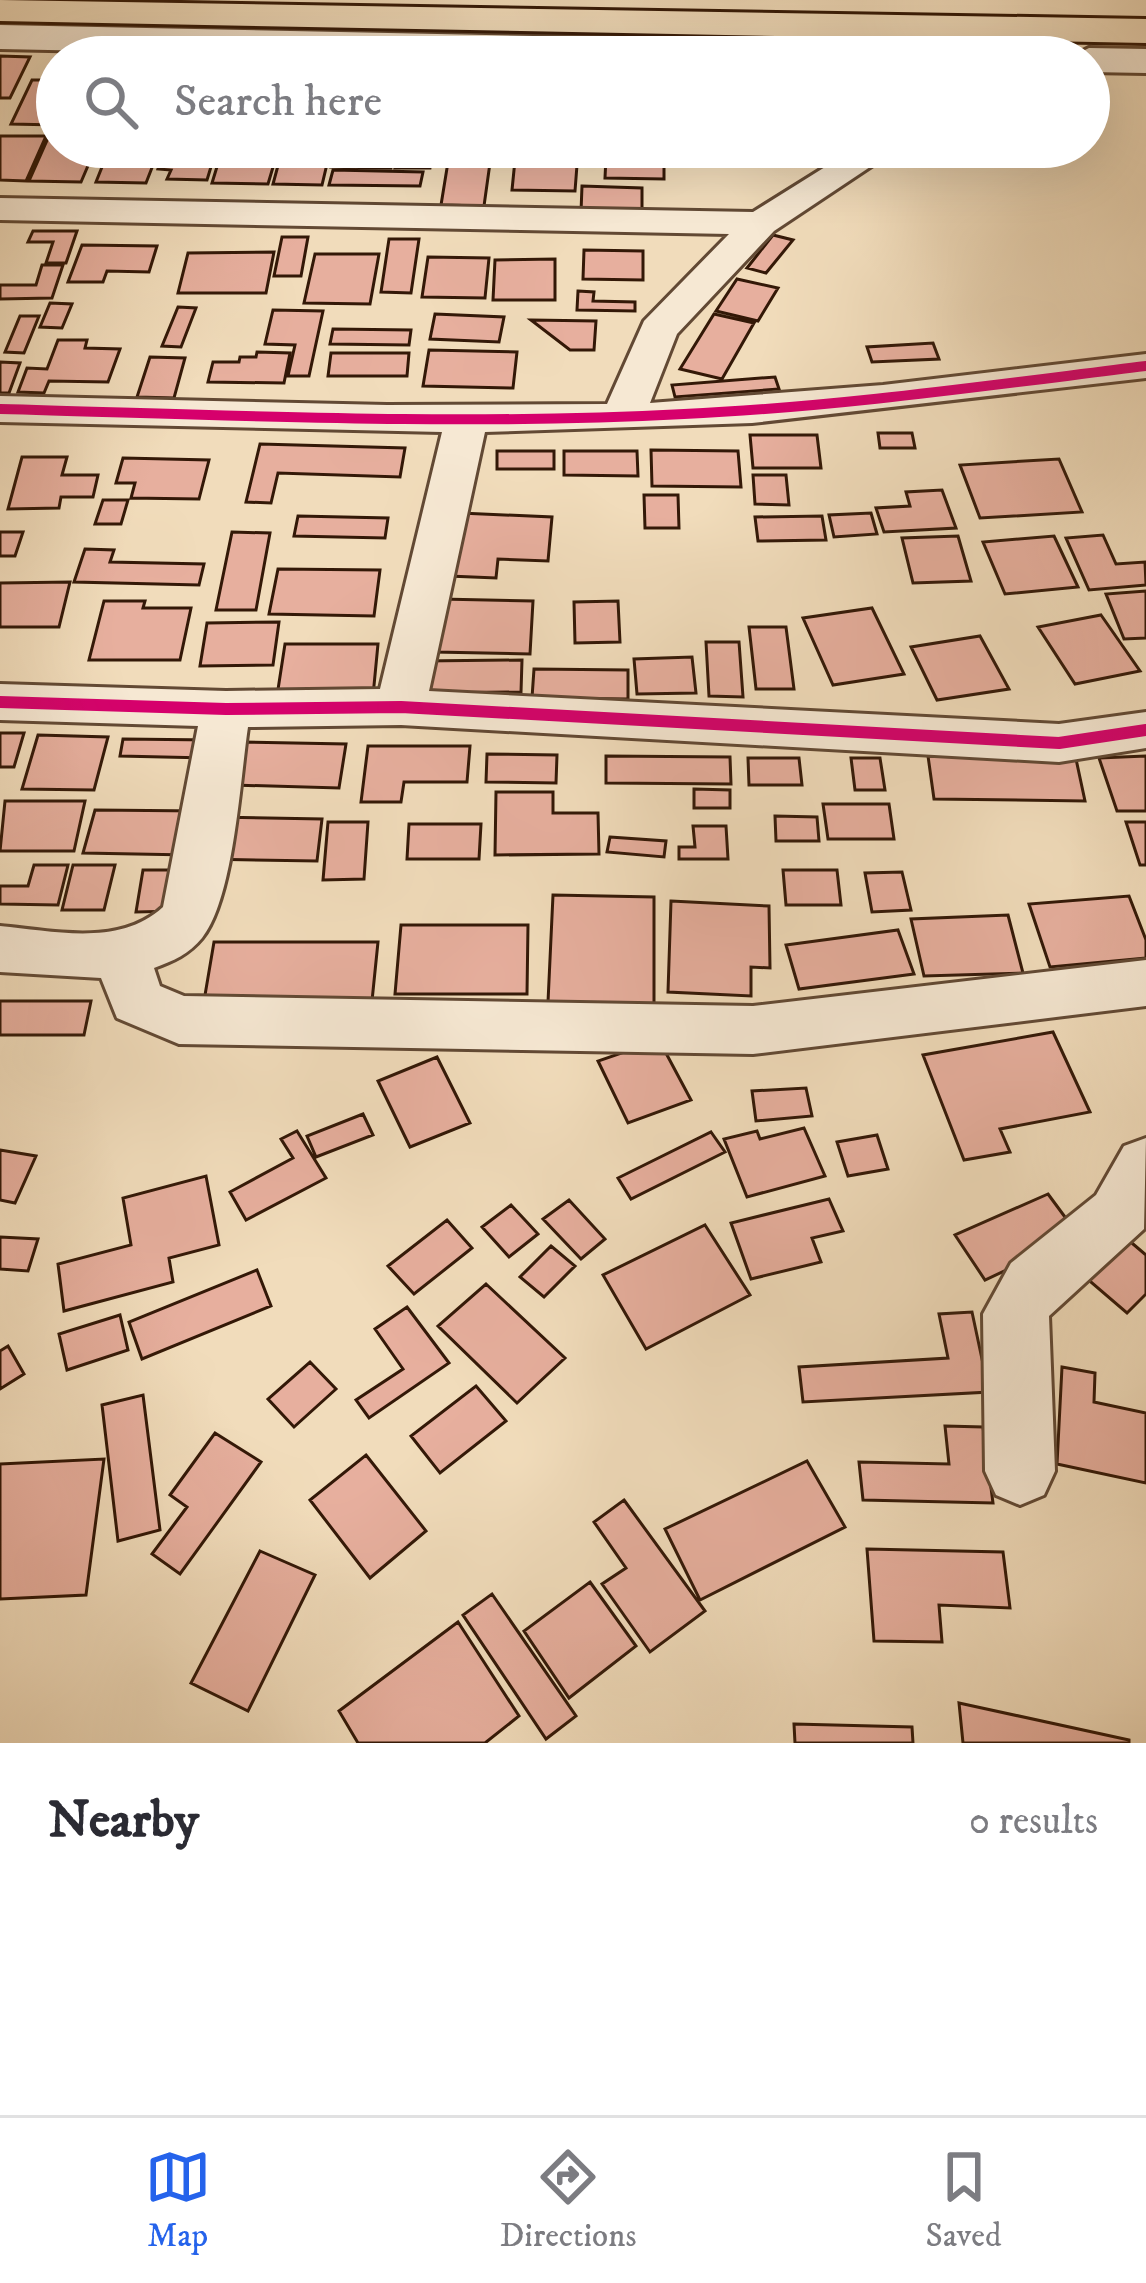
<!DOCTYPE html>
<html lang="en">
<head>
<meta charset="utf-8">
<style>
	body { margin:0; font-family:"IM FELL DW Pica",serif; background:#f7f7f7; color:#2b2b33 }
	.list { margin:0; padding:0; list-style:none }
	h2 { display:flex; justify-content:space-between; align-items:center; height:156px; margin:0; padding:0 48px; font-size:51px }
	h2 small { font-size:39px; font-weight:400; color:#7c7c81 }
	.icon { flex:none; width:66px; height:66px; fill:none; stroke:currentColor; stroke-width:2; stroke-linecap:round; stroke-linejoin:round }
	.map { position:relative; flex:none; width:1146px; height:1743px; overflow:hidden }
	.search { position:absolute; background:#fff; box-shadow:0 12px 48px #0002; left:36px; right:36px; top:36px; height:132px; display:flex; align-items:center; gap:30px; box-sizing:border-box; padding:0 42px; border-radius:66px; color:#7c7c81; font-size:45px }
	.sheet { height:372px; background:#fff }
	nav { display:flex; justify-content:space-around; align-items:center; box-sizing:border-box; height:168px; border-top:3px solid #e1e1e2; background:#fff; font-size:33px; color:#7c7c81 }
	nav a { display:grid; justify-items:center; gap:6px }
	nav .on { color:#2563eb }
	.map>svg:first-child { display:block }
	.building { fill:#e7af9e; stroke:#331807; stroke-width:3 }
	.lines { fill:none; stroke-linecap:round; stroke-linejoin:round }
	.minor-casing { stroke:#624934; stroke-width:6 }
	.tertiary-casing { stroke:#624934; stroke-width:6 }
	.primary-casing { stroke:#331807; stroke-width:6 }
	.minor { fill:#f6e8d3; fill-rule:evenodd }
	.tertiary { fill:#f6e8d3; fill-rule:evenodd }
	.primary { fill:#f1dcbb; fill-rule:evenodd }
	.cycleway-far1-casing { stroke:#f6e8d3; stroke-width:16 }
	.cycleway-casing { stroke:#f6e8d3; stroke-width:20 }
	.cycleway-far1 { stroke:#d6006c; stroke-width:10 }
	.cycleway { stroke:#d6006c; stroke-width:12 }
</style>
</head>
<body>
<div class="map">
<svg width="1146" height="1743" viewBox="0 0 1146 1743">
	<rect width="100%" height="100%" fill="#f1dcbb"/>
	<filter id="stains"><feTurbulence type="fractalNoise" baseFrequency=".00167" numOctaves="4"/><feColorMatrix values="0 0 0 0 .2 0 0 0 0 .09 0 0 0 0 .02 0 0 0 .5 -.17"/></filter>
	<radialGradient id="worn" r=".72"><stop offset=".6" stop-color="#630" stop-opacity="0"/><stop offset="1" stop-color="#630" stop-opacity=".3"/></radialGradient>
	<path class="building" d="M0,56L30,57L10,98H0Z
		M32,80H57V125L11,124Z
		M0,136H46L26,181L0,180Z
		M49,136L57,137V147H96L81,182L29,181Z
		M110,147H160L146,183L96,182Z
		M183,147H217L207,180L167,179L171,170L158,169L165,149Z
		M223,147H279L268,184L212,183Z
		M283,147H331L322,185L273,184Z
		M336,147H395L391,168L331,167Z
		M399,147L433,148L430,168H395Z
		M516,150L578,152L575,191L512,190Z
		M606,157L664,158V179L605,178Z
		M448,162L490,163L484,206L441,205Z
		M333,170L423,172L420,186L329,185Z
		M582,186L642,188V214L581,212Z
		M33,231H77L66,263H46L53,242H28Z
		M773,235L793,240L766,273L747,268Z
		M282,237H308L301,276H274Z
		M389,239H419L411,293L381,292Z
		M82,245L157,246L149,272L107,271L103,282H68Z
		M584,250L643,251V280L583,279Z
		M274,252L266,293H178L188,253Z
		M315,254H379L370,304L304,303Z
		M428,257L489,258L485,298L422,297Z
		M555,259V300H493L495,260Z
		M42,265H63L52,298L0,299V285H36Z
		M737,279L778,288L758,321L716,311Z
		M578,291L594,292L593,301L635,302V311L577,310Z
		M50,303L72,304L62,328L40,327Z
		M178,307L196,308L181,347L162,346Z
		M273,310L323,311L309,376H288L295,345L265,344Z
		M435,314L504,317L499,342L430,339Z
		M714,314L754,323L722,379L680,369Z
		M20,316H39L24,353L5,352Z
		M531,320L596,321L594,350H570Z
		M333,329L411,330L409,345L330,344Z
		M58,340H87L85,348L120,349L108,382L49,381L44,393L18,392L27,368L47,369Z
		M933,343L939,359L872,362L867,347Z
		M429,350L517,352L513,388L423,386Z
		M257,352L290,353L284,383L208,382L213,362H239L240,357H256Z
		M331,353H409L407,376H328Z
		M150,357L185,358L174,398L137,397Z
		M0,362L20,363L9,393H0Z
		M775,377L779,389L675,397L672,385Z
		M878,433H912L915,448H880Z
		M750,435H817L821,468H753Z
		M260,444L405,448L400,477L278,473L271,503L246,502Z
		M651,450L738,451L741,487L652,486Z
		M497,451H554V469H497Z
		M564,451H637L638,476L564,475Z
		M22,457H67L62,475H98L93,497H61L59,508L8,509Z
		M123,458L209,460L199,499L131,498L135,483H116Z
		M1059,459L1082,512L980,518L960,465Z
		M753,475H786L789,505L755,504Z
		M942,490L956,528L884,532L876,508L910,506L906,492Z
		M644,495H678L679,528H645Z
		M103,500H128L121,524H95Z
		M460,513L552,517L548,561L498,559L496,578L449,576Z
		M871,513L877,534L834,537L829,515Z
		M298,516L388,518L385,538L294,536Z
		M822,516L826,540L758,541L755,517Z
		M0,532H23L15,556H0Z
		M232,532L270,533L256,610H216Z
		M1103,535L1116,564L1145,562L1146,585L1089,590L1066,538Z
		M958,536L971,581L913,583L902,538Z
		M1054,536L1078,587L1005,594L983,542Z
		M85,549L114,550L110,562L204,564L199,585L74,582Z
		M278,569L380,570L374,616L269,614Z
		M70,582L59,627H0V583Z
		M1146,591V638L1124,639L1106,594Z
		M440,599L533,601L530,654L435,652Z
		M104,601H145L143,608H191L180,660H89Z
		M618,601L620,642L575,643L574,602Z
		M872,608L904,674L833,685L803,618Z
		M1101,615L1140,671L1075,684L1038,627Z
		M279,622L273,665L200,666L207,623Z
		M749,627H786L794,689H756Z
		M980,636L1009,689L937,700L911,647Z
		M706,642H739L743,697L709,696Z
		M285,644H378L373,696H277Z
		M692,657L696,693L637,694L634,659Z
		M522,660L521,692L420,693L422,661Z
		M534,669L628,670V699L532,698Z
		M0,733H24L14,767H0Z
		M38,735L108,737L94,790L22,789Z
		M123,739L211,740L207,758L120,756Z
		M242,742L346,744L339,788L233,785Z
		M368,746H470L467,782H404L401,802H361Z
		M487,754L557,755L556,783L486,782Z
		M606,756L730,757L731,784L606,783Z
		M928,756L1076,759L1085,801L934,799Z
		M1146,756V811H1117L1099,758Z
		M748,758H799L802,785H749Z
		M851,758H880L885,790H855Z
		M694,789L730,790V808H694Z
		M496,792H553V813H598L599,854L495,855Z
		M5,801H85L74,851H0Z
		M823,804H889L894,839H828Z
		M95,810L199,811L189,855L83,853Z
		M775,816L817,817L819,841H776Z
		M213,817L322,819L317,861L204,859Z
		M328,822H368L364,879L323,880Z
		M1126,822H1146V865H1140Z
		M409,824H481L479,859H407Z
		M693,826H726L728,859H679V847H695Z
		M610,837L666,841L664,857L607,852Z
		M34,865H68L58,905L0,904V886H28Z
		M73,865H115L104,910H62Z
		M143,870H185L178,911L136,912Z
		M783,870H837L841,905H786Z
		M902,872L911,910L872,912L865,873Z
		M553,895L654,897V1004L548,1002Z
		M1129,896L1146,940V958L1050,967L1029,904Z
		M671,901L769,906L770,968L751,967V996L668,992Z
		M1008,915L1023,973L924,976L911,919Z
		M401,925H528L527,994H395Z
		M898,930L914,974L799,989L786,945Z
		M214,942H378L372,1001H204Z
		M0,1001H91L84,1035H0Z
		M1053,1032L1090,1112L1000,1129L1010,1152L964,1160L923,1055Z
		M659,1040L691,1100L628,1123L598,1061Z
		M437,1057L470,1123L410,1147L378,1081Z
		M806,1088L812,1116L756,1121L752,1091Z
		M363,1114L373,1135L316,1157L307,1136Z
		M804,1128L825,1176L747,1197L724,1139L757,1131L760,1139Z
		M297,1131L326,1178L246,1220L230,1192L293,1158L281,1139Z
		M711,1132L725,1152L631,1199L618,1178Z
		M877,1135L888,1169L848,1176L837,1142Z
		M0,1150L36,1156L15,1203L0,1200Z
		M206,1176L219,1245L169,1258L173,1282L64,1311L58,1264L131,1245L123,1198Z
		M1048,1194L1079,1236L985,1280L955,1235Z
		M829,1199L843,1231L812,1238L821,1262L751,1279L731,1223Z
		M569,1200L605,1239L581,1259L543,1219Z
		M511,1205L538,1234L509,1257L482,1227Z
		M447,1220L472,1248L414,1294L388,1266Z
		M705,1225L750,1295L646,1349L603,1275Z
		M0,1237L38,1239L28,1271L0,1269Z
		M1126,1238L1146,1255V1294L1127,1313L1085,1277Z
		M551,1246L575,1266L544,1297L520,1277Z
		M257,1270L271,1306L142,1359L129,1322Z
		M486,1284L565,1358L517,1403L438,1326Z
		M407,1307L449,1363L369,1418L356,1400L403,1369L375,1329Z
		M972,1312L989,1392L803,1402L799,1367L948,1358L939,1314Z
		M120,1315L128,1350L67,1370L59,1334Z
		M8,1346L24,1374L0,1389V1351Z
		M310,1362L336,1389L294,1427L268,1399Z
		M1062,1367L1095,1373L1094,1402L1146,1413V1483L1057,1464Z
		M476,1386L506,1421L440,1473L411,1436Z
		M143,1395L160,1530L118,1541L102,1405Z
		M945,1426L983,1427L993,1503L863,1500L859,1462L949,1464Z
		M215,1433L261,1462L180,1574L152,1554L187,1507L170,1495Z
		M366,1455L426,1531L370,1578L310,1500Z
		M104,1459L86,1595L0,1599V1464Z
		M807,1461L845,1527L700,1600L665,1529Z
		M624,1500L705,1611L650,1652L602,1584L626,1568L594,1522Z
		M867,1549L1003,1552L1010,1608L939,1605L942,1642L874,1641Z
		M260,1551L315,1575L248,1711L191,1683Z
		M590,1582L636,1646L569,1698L524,1631Z
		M492,1594L576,1716L546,1739L463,1615Z
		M458,1622L519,1716L485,1743H358L339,1711Z
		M959,1703L1129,1740V1743H963Z
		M794,1724L912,1727L913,1743H795Z"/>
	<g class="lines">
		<defs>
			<path id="minor" d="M857,147H900L774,231L677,334L650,403L883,385L1146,354V378L752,423L485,432L429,691L1059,724L1146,712V748L1059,762L401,725L248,727C240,780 234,898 202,938C189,954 173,961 154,968L160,986L184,996L753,1006L1146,960V1006L753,1054L179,1044L117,1018L101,978L0,972V926C54,931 120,947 163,907L198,726L0,720V684L226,691L380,689L442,432L0,422V396L387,405L607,404L644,321L729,234L0,220V198L753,212Z
				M1146,1138L1144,1229L1049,1316L1055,1471L1044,1495L1020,1505L996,1495L985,1471L983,1314L1011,1263L1096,1195L1124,1146Z"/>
			<path id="tertiary" d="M0,25L978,45L992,48L998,57H385L0,49Z
				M1089,48L1146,49V73L1089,72V57H1071Z"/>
			<path id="primary" d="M0,0L1146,19V43L0,21Z"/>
		</defs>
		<use href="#minor" class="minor-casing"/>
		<use href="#tertiary" class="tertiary-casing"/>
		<use href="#primary" class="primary-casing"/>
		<use href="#minor" class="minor"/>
		<use href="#tertiary" class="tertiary"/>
		<use href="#primary" class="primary"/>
		<defs>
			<path id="cycleway-far1" d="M0,409C228,415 456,426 684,414C838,407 992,385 1146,366"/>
			<path id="cycleway" d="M0,702L226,709L401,707L1059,743L1146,730"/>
		</defs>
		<use href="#cycleway-far1" class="cycleway-far1-casing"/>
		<use href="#cycleway" class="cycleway-casing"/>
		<use href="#cycleway-far1" class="cycleway-far1"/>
		<use href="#cycleway" class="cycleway"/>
	</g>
	<rect width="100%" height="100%" filter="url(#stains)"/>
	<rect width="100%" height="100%" fill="url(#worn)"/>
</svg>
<div class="search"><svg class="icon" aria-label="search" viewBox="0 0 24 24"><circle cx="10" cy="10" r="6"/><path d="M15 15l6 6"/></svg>Search here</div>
</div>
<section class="sheet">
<h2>Nearby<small>0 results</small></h2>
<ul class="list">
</ul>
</section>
<nav>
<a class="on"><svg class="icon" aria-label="map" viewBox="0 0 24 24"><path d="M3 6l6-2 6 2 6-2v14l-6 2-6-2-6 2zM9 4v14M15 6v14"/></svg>Map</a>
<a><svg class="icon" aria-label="directions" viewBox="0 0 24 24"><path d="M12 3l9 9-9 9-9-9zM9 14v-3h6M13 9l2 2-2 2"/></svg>Directions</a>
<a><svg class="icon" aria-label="saved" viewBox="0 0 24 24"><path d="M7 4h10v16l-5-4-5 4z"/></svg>Saved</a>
</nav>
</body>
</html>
